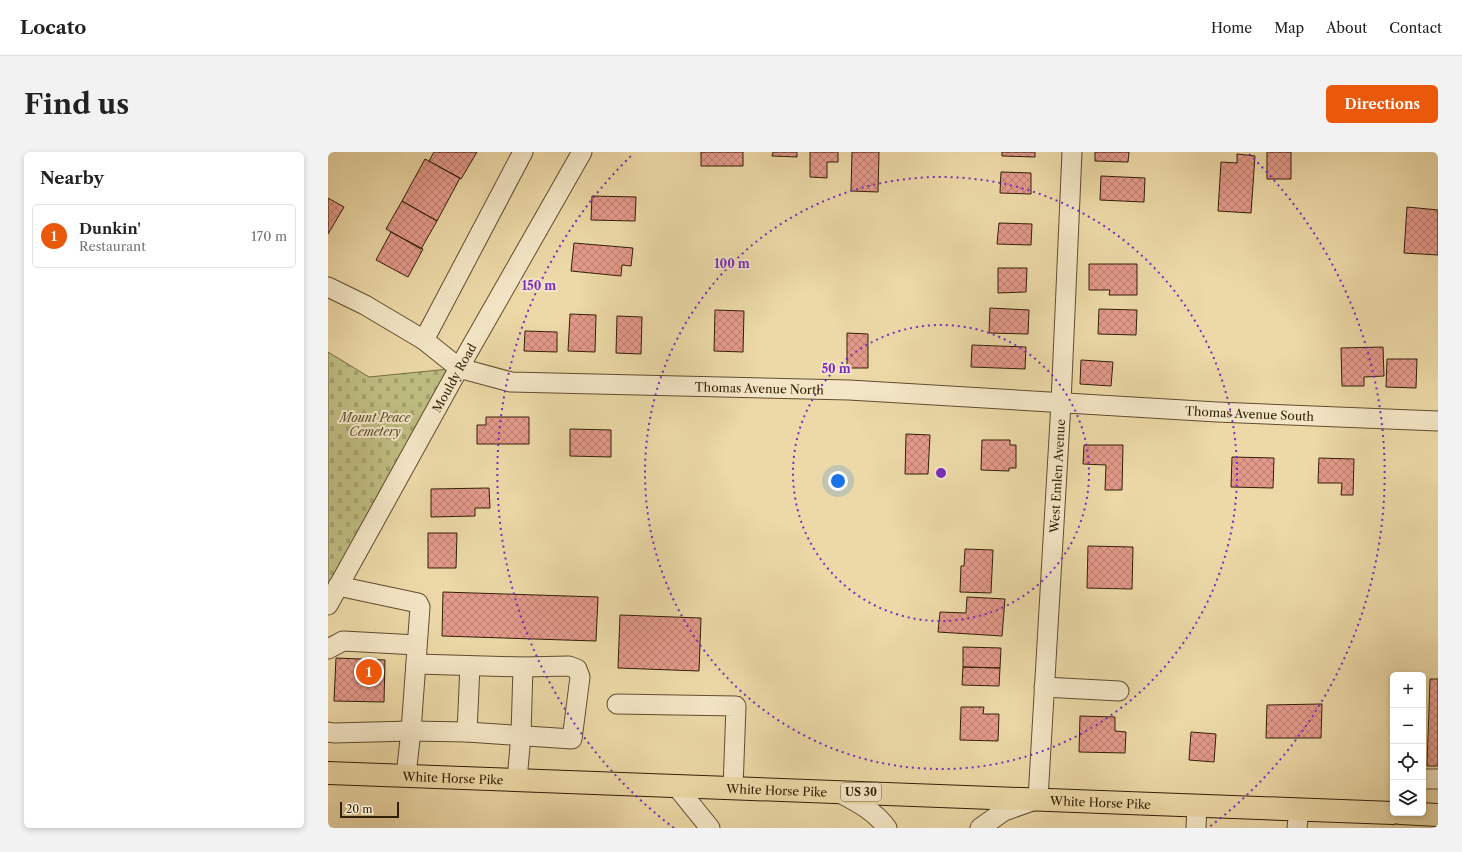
<!DOCTYPE html>
<html lang="en">
<head>
<meta charset="utf-8">
<style>
	body { margin:0; font-family:"Libre Caslon Text",serif; background:#f2f2f2; color:#222 }
	.controls { position:absolute; right:12px; bottom:12px; display:grid; overflow:hidden; border-radius:6px; box-shadow:0 2px 6px #0003 }
	.controls button { width:36px; height:36px; display:grid; place-items:center; padding:0; border:0; border-bottom:1px solid #e0e0e0; background:#fff; color:#222; font:20px sans-serif }
	.scale { position:absolute; left:12px; bottom:10px; width:59px; box-sizing:border-box; padding-left:4px; border:2px solid #331e07; border-top:0; font-size:11px; line-height:14px; white-space:nowrap; color:#331e07; -webkit-text-stroke:3px #f3e6c6; paint-order:stroke }
	.you { position:absolute; left:510px; top:329px; width:14px; height:14px; margin:-10px; border:3px solid #fff; border-radius:50%; background:#1a73e8; box-shadow:0 0 0 6px #1a73e833 }
	.badge { display:grid; place-items:center; width:26px; height:26px; border-radius:50%; background:#ea580c; color:#fff; font-size:13px; font-weight:700 }
	.pin { position:absolute; translate:-50% -50%; border:2px solid #fff; box-shadow:0 1px 4px #0006 }
	.list { margin:0; padding:0; list-style:none }
	h2 { display:flex; justify-content:space-between; align-items:center; height:52px; margin:0; padding:0 16px; font-size:17px }
	h2 small { font-size:13px; font-weight:400; color:#767676 }
	.list li { display:grid; grid-template-columns:26px 1fr auto; gap:12px; align-items:center; box-sizing:border-box; height:64px; margin:0 8px 8px; padding:0 8px; border:1px solid #e0e0e0; border-radius:6px }
	.list b { display:block; font-size:15px; white-space:nowrap }
	.list p { margin:0; font-size:13px; white-space:nowrap; color:#767676 }
	.list em { font-size:13px; font-style:normal; color:#767676 }
	.icon { flex:none; width:22px; height:22px; fill:none; stroke:currentColor; stroke-width:2; stroke-linecap:round; stroke-linejoin:round }
	.map { position:relative; flex:none; width:1110px; height:676px; overflow:hidden; border-radius:6px }
	header { display:flex; align-items:center; gap:24px; box-sizing:border-box; height:56px; padding:0 20px; background:#fff; border-bottom:1px solid #e0e0e0 }
	header strong { font-size:19px }
	nav { display:flex; gap:22px; margin-inline-start:auto; font-size:14px }
	.intro { display:flex; align-items:center; justify-content:space-between; box-sizing:border-box; height:96px; padding:0 24px }
	h1 { margin:0; font-size:28px }
	.button { padding:10px 18px; border-radius:6px; background:#ea580c; color:#fff; font-size:14px; font-weight:700 }
	main { display:flex; gap:24px; padding:0 24px }
	aside { flex:1; background:#fff; border-radius:6px; box-shadow:0 2px 6px #0003 }
	.map>svg:first-child { display:block }
	.cemetery { fill:url(#cemetery-stones); stroke:#796e44 }
	.building { fill:url(#building-cross-hatch); stroke:#331e07 }
	.lines { fill:none; stroke-linecap:round; stroke-linejoin:round }
	.minor-casing { stroke:#614d2f; stroke-width:21 }
	.highway-casing { stroke:#331e07; stroke-width:24 }
	.minor { stroke:#f3e6c6; stroke-width:19 }
	.highway { stroke:#ecd9a7; stroke-width:22 }
	.ring { fill:none; stroke:#7b2cbf; stroke-width:2; stroke-dasharray:2 4 }
	.labels { text-anchor:middle; dominant-baseline:central; stroke-width:4; stroke-linejoin:round; paint-order:stroke }
	.shield { fill:#f3e6c6; stroke:#6d5a40; stroke-width:1 }
	.shield-label { font-size:11px; font-weight:bold; fill:#331e07 }
	.street-label { font-size:12px; fill:#331e07; stroke:#f3e6c6 }
	.park-label { font-size:12px; font-style:italic; fill:#5d4e2c; stroke:#f3e6c6 }
	.centre { fill:#7b2cbf; stroke:#f3e6c6; stroke-width:2 }
	.ring-label { font-size:12px; text-anchor:middle; font-weight:bold; fill:#7b2cbf; stroke:#f3e6c6; stroke-width:4; stroke-linejoin:round; paint-order:stroke }
</style>
</head>
<body>
<header>
<strong>Locato</strong>
<nav><a>Home</a><a>Map</a><a>About</a><a>Contact</a></nav>
</header>
<div class="intro"><h1>Find us</h1><a class="button">Directions</a></div>
<main>
<aside>
<h2>Nearby<small></small></h2>
<ul class="list">
<li><span class="badge">1</span><div><b>Dunkin'</b><p>Restaurant</p></div><em>170 m</em></li>
</ul>
</aside>
<div class="map">
<svg width="1110" height="676" viewBox="0 0 1110 676">
	<defs>
		<pattern id="cemetery-stones" width="16" height="16" patternUnits="userSpaceOnUse"><rect width="16" height="16" fill="#bfbd82"/><path d="M2 7V4a2 2 0 0 1 4 0v3zM10 15v-3a2 2 0 0 1 4 0v3z" fill="#a5a26f"/></pattern>
		<pattern id="building-cross-hatch" width="8" height="8" patternUnits="userSpaceOnUse"><rect width="8" height="8" fill="#e49a8b"/><path d="M0 0l8 8M0 8l8-8" fill="none" stroke="#b97d70"/></pattern>
	</defs>
	<rect width="100%" height="100%" fill="#ecd9a7"/>
	<filter id="stains"><feTurbulence type="fractalNoise" baseFrequency=".005" numOctaves="4"/><feColorMatrix values="0 0 0 0 .2 0 0 0 0 .09 0 0 0 0 .02 0 0 0 .5 -.17"/></filter>
	<radialGradient id="worn" r=".72"><stop offset=".6" stop-color="#630" stop-opacity="0"/><stop offset="1" stop-color="#630" stop-opacity=".3"/></radialGradient>
	<path class="cemetery" d="M0,200L41,225L131,216L0,453Z"/>
	<path class="building" d="M106,0H149L133,27L101,9Z
		M373,0H415V14H373Z
		M445,0H469V5L444,4Z
		M482,0H510V10H499V26L482,25Z
		M524,0H551L550,40L523,39Z
		M674,0H707V5L674,4Z
		M767,0H801L800,10L767,9Z
		M939,0H963V27H939Z
		M909,2L927,4L923,61L890,59L893,10L909,11Z
		M97,7L132,26L109,69L74,49Z
		M673,20L703,21V42L672,41Z
		M773,24L817,26L816,50L772,48Z
		M264,44L308,45L307,69L263,68Z
		M0,46L16,55L0,82Z
		M74,49L109,69L93,97L58,77Z
		M1079,55L1110,58V103L1076,101Z
		M671,71L704,72L703,93L669,92Z
		M63,80L95,97L80,125L48,108Z
		M246,91L305,96L303,114L294,113L293,124L243,119Z
		M761,112H809V143H781L782,138H761Z
		M670,116H699L698,140L670,141Z
		M662,156L701,158L700,182L661,181Z
		M771,157L809,158L808,183L770,182Z
		M387,158L416,159L415,200L386,199Z
		M242,162L268,163L267,200L240,199Z
		M289,164L314,165L313,202L288,201Z
		M197,179L229,180V200L196,199Z
		M519,181L540,182V216H519Z
		M644,193L698,195L697,217L643,215Z
		M1055,195L1056,224L1036,225V234H1014L1013,196Z
		M1059,207H1089L1088,236L1058,235Z
		M753,208L785,210L783,234L752,232Z
		M158,265H201V292H149V273H158Z
		M242,277L283,278V305L242,304Z
		M578,282L602,283L600,322H577Z
		M654,288H682V293H688V316H681V319L653,318Z
		M756,293H795L794,338H777L778,313L755,312Z
		M904,305L946,306L945,336L903,335Z
		M991,306L1026,307L1025,343H1013L1014,331H990Z
		M161,336L162,356H147V364L103,365V337Z
		M100,381H129L128,416H100Z
		M760,394L805,395L804,437L759,436Z
		M637,397L665,398L663,441L632,440L633,414H636Z
		M115,440L270,445L268,489L114,484Z
		M639,445L677,447L674,484L610,480L612,460L638,461Z
		M292,463L373,466L371,519L290,516Z
		M635,495L673,496L672,516L635,515Z
		M8,506L57,508L56,550L6,549Z
		M635,515L672,516L671,534L634,533Z
		M1102,527H1110V614H1099Z
		M994,552L993,586H938L939,553Z
		M633,555H656L655,562H671L670,589L632,588Z
		M752,564L787,565V579L798,580L797,601L751,600Z
		M863,580L888,582L886,610L861,608Z"/>
	<g class="lines">
		<defs>
			<g id="minor">
				<path d="M0,135L37,153L96,188L195,0"/>
				<path id="s1" d="M96,188L131,216L183,230L521,238L889,260L1110,269"/>
				<path id="s2" d="M0,453L131,216L254,0"/>
				<path d="M0,497L15,489L89,493"/>
				<path d="M716,535L791,539"/>
				<path d="M289,552L408,554L405,636"/>
				<path d="M0,580L6,581L83,579L92,455L90,451L10,434"/>
				<path d="M139,580L142,514"/>
				<path d="M78,623L83,579L139,580L244,587L252,525L249,517L241,514L195,515L88,512"/>
				<path d="M1095,627H1110"/>
				<path d="M189,628L193,583L195,515"/>
				<path d="M348,634L382,676"/>
				<path d="M510,640C529,650 547,659 559,676"/>
				<path id="s3" d="M652,676L676,659L710,647L733,251L744,0"/>
				<path d="M868,676L869,653"/>
				<path d="M969,676L971,657"/>
			</g>
			<g id="highway">
				<path id="s4" d="M0,621L1065,661"/>
				<path d="M1072,661L1110,663"/>
			</g>
		</defs>
		<use href="#minor" class="minor-casing"/>
		<use href="#highway" class="highway-casing"/>
		<use href="#minor" class="minor"/>
		<use href="#highway" class="highway"/>
	</g>
	<g class="ring">
		<circle cx="613" cy="321" r="148"/>
		<circle cx="613" cy="321" r="296"/>
		<path d="M346 676A444 444 0 0 1 305 2M921 2A444 444 0 0 1 880 676"/>
	</g>
	<g class="labels">
		<rect class="shield" x="513" y="631" width="40" height="18" rx="3"/>
		<g class="shield-label">
			<text x="533" y="640">US 30</text>
		</g>
		<g class="street-label">
			<text stroke="none"><textPath href="#s2" startOffset="260">Mouldy Road</textPath></text>
			<text stroke="none"><textPath href="#s1" startOffset="347">Thomas Avenue North</textPath></text>
			<text stroke="none"><textPath href="#s1" startOffset="838">Thomas Avenue South</textPath></text>
			<text stroke="none"><textPath href="#s3" startOffset="389">West Emlen Avenue</textPath></text>
			<text stroke="none"><textPath href="#s4" startOffset="125">White Horse Pike</textPath></text>
			<text stroke="none"><textPath href="#s4" startOffset="449">White Horse Pike</textPath></text>
			<text stroke="none"><textPath href="#s4" startOffset="773">White Horse Pike</textPath></text>
		</g>
		<g class="park-label">
			<text x="47" y="265">Mount Peace<tspan x="47" dy="14">Cemetery</tspan></text>
		</g>
	</g>
	<circle cx="613" cy="321" r="6" class="centre"/>
	<g class="ring-label">
		<text x="404" y="116">100 m</text>
		<text x="211" y="138">150 m</text>
		<text x="508" y="221">50 m</text>
	</g>
	<rect width="100%" height="100%" filter="url(#stains)"/>
	<rect width="100%" height="100%" fill="url(#worn)"/>
</svg>
<div class="controls">
<button>+</button>
<button>−</button>
<button><svg class="icon" aria-label="locate" viewBox="0 0 24 24"><circle cx="12" cy="12" r="6"/><path d="M12 2v4M12 18v4M2 12h4M18 12h4"/></svg></button>
<button><svg class="icon" aria-label="layers" viewBox="0 0 24 24"><path d="M12 4l9 5-9 5-9-5zM3 14l9 5 9-5"/></svg></button>
</div>
<div class="scale">20 m</div>
<div class="you"></div>
<div class="pin badge" style="left:41px;top:520px">1</div>
</div>
</main>
</body>
</html>
